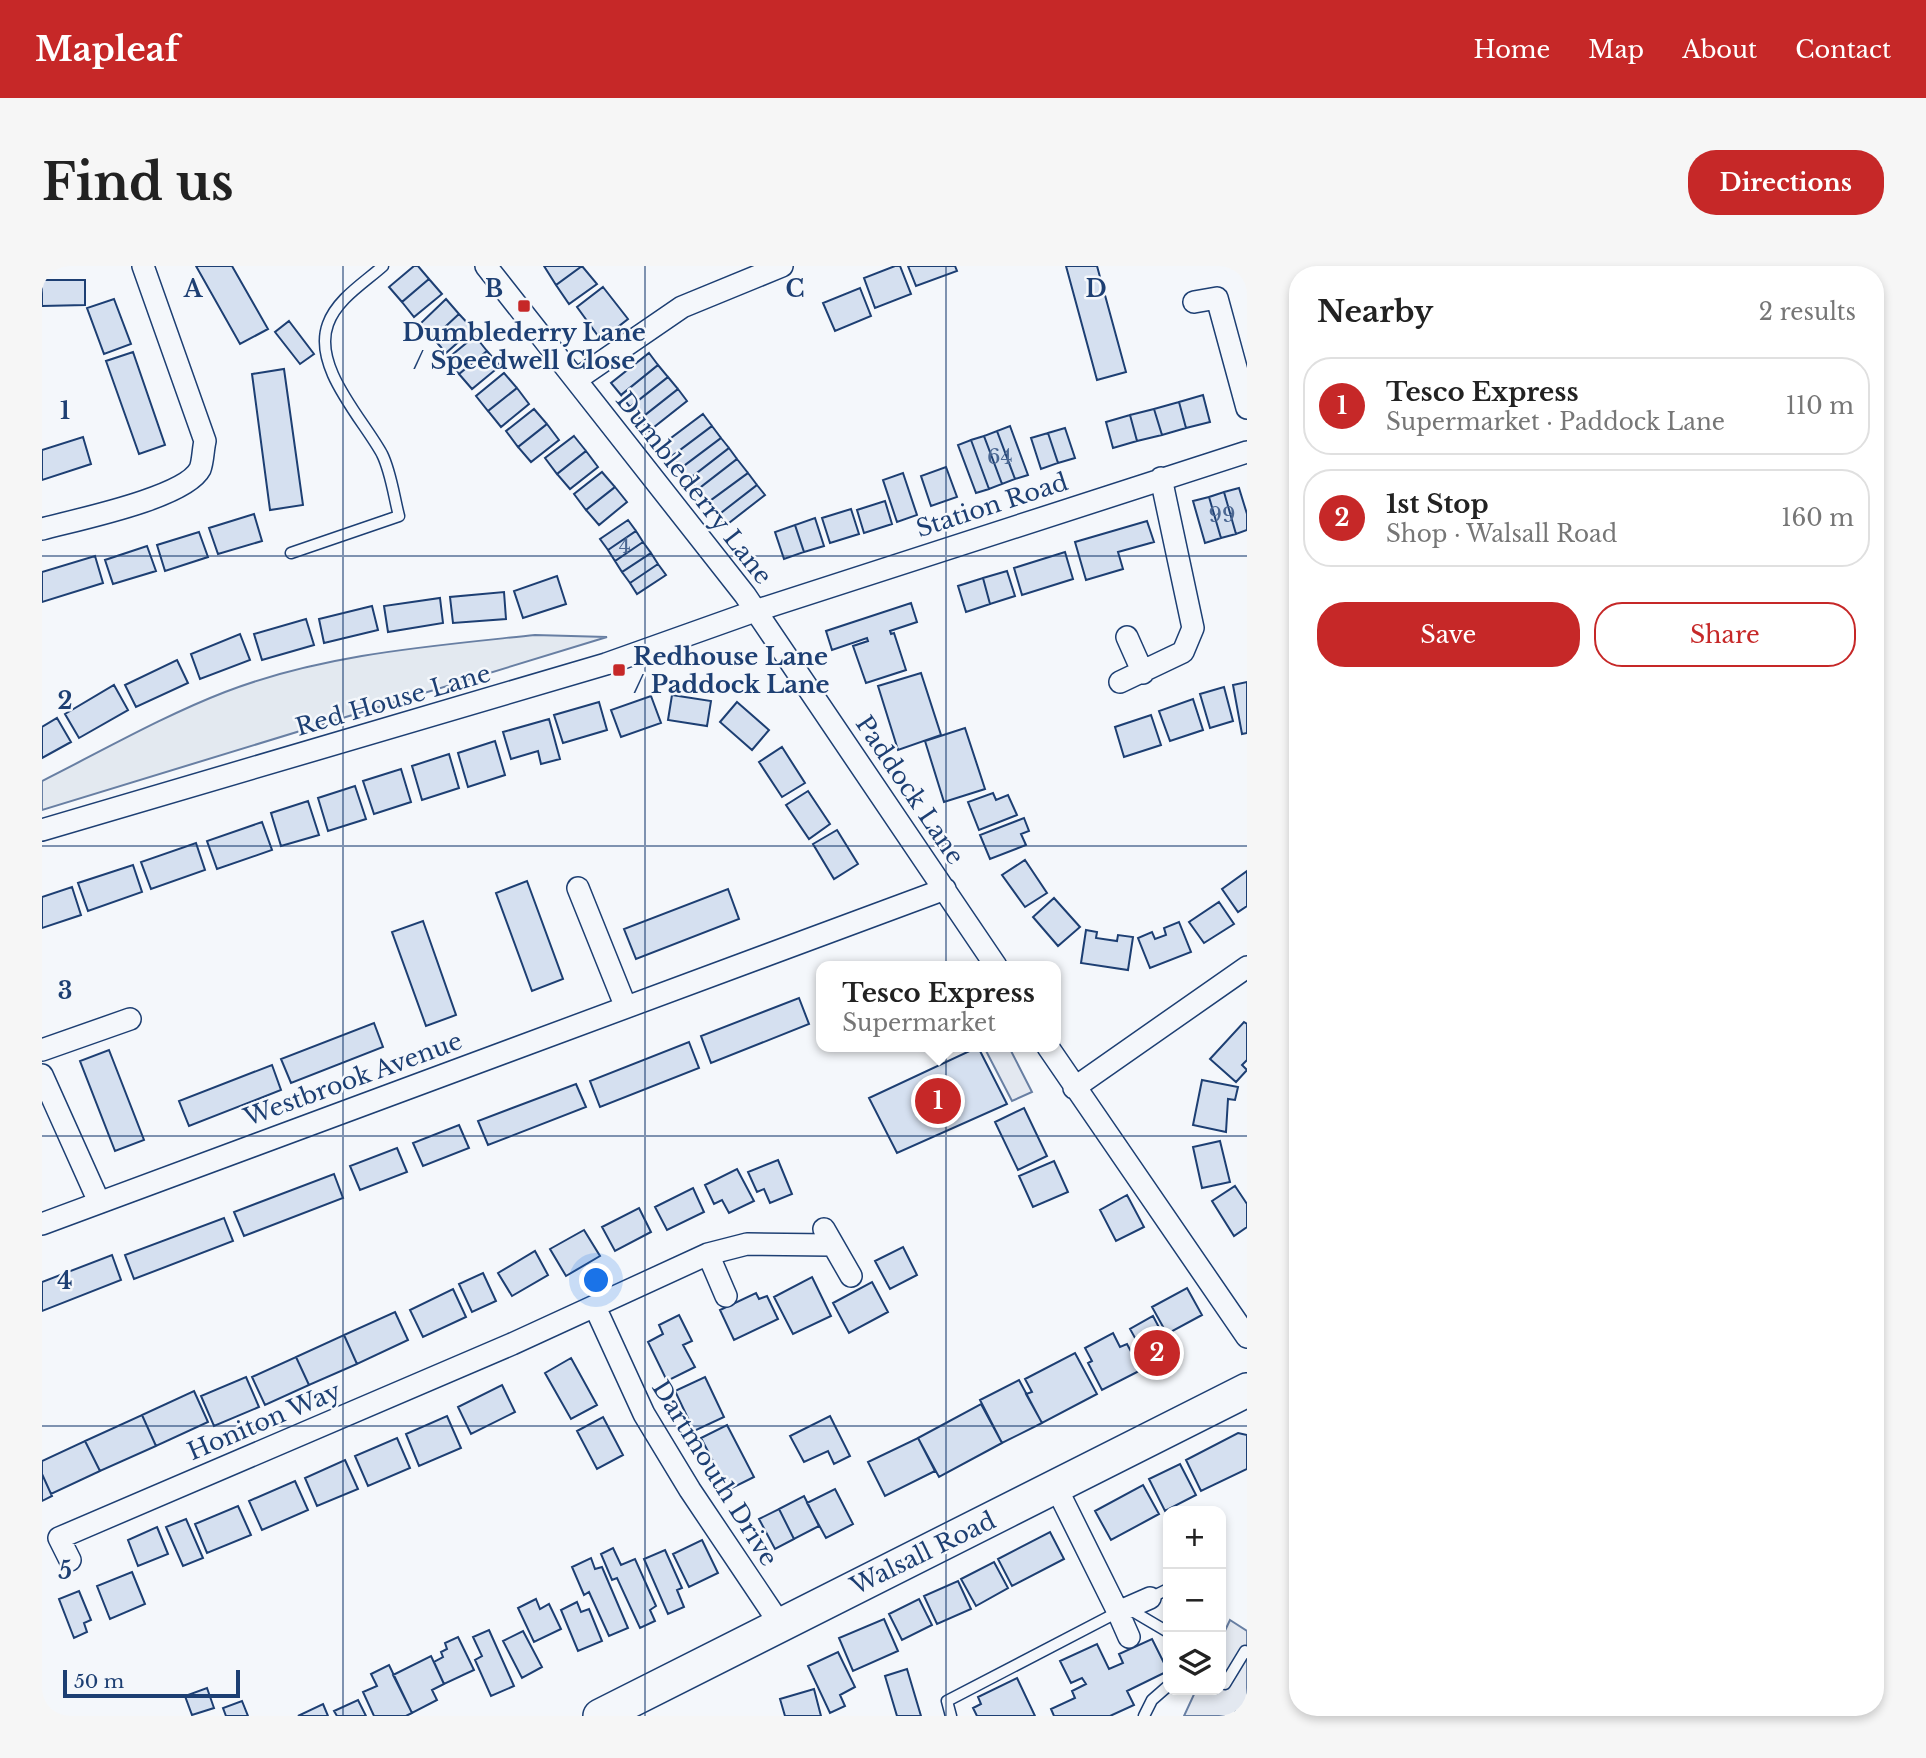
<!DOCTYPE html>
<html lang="en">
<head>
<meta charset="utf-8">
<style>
	body { margin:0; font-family:"Libre Baskerville",serif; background:#f6f6f6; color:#222 }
	.controls { position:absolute; right:21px; bottom:21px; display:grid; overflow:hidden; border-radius:14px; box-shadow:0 4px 10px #0003 }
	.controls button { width:63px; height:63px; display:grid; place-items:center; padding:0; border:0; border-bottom:2px solid #e0e0e0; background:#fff; color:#222; font:35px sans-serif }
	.scale { position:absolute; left:21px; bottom:18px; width:177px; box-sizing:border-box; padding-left:7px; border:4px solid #1d3f73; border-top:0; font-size:19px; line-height:24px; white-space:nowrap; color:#1d3f73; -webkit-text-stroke:5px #f4f7fb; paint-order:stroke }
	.you { position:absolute; left:555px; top:1015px; width:24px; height:24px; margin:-18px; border:5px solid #fff; border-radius:50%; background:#1a73e8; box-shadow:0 0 0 10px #1a73e833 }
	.badge { display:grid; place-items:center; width:46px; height:46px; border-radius:50%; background:#c62828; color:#fff; font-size:23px; font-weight:700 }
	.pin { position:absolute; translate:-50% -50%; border:4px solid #fff; box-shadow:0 2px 7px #0006 }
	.popup { position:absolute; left:774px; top:695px; width:245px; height:91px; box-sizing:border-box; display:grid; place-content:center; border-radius:14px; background:#fff; filter:drop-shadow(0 2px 5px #0005); font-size:23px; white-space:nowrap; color:#767676 }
	.popup b { font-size:26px; color:#222 }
	.popup::after { content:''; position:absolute; left:50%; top:100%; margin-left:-14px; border:14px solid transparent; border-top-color:#fff }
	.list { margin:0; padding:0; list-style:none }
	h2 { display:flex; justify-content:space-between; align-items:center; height:91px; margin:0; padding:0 28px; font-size:30px }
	h2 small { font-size:23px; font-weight:400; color:#767676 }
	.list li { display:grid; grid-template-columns:46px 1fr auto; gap:21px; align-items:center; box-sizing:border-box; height:98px; margin:0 14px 14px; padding:0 14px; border:2px solid #e0e0e0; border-radius:28px }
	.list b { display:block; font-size:26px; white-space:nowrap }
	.list p { margin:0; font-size:23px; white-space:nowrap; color:#767676 }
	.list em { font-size:23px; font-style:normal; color:#767676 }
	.actions { display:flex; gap:14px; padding:21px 28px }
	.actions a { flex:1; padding:16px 0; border:2px solid #c62828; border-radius:28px; text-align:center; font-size:24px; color:#c62828 }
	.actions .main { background:#c62828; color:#fff }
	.icon { flex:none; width:38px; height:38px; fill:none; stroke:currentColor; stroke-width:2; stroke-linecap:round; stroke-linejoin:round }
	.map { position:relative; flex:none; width:1205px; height:1450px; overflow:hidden; border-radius:28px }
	header { display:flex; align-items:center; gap:42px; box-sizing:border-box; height:98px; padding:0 35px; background:#c62828; color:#fff }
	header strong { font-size:33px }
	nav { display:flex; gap:38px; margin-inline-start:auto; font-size:24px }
	.intro { display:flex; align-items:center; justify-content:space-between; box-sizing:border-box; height:168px; padding:0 42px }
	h1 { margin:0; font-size:49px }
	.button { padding:18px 32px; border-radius:28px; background:#c62828; color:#fff; font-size:24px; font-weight:700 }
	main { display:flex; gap:42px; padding:0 42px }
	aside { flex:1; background:#fff; border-radius:28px; box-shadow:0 4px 10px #0003 }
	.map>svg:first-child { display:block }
	.green { fill:#e3e9f0; stroke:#687fa3; stroke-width:2 }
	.parking { fill:#e3e8f0; stroke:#687fa3; stroke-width:2 }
	.building { fill:#d5e0f0; stroke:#1d3f73; stroke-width:2 }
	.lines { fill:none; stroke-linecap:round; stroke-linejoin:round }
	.service-casing { stroke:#1d3f73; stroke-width:13 }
	.minor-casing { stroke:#1d3f73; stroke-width:24 }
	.primary-casing { stroke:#1d3f73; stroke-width:36 }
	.service { stroke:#f4f7fb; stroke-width:10 }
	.minor { stroke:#f4f7fb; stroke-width:21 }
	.primary { stroke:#f4f7fb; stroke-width:33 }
	.grid { fill:none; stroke:#1d3f73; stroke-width:2; stroke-opacity:0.55 }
	.poi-dot { fill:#c62828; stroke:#f4f7fb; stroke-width:2.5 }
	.labels { text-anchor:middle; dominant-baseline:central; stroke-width:5; stroke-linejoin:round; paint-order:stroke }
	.number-label { font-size:21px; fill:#4b6792 }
	.poi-label { font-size:24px; font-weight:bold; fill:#1d3f73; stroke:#f4f7fb }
	.street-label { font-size:24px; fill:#1d3f73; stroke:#f4f7fb }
	.grid-label { font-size:23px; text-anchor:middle; font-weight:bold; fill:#1d3f73; stroke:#f4f7fb; stroke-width:5; stroke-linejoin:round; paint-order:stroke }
</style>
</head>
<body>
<header>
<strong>Mapleaf</strong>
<nav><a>Home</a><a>Map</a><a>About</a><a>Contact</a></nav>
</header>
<div class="intro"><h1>Find us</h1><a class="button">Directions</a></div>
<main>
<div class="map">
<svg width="1205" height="1450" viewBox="0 0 1205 1450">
	<rect width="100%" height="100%" fill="#f4f7fb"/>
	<path class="green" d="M493,369L565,371L0,544V515C60,485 121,450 183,426C281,388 390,380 493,369Z"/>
	<path class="parking" d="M942,781H967L990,826L970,835Z
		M1188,1354L1205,1365V1450H1142L1154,1424H1179V1373Z"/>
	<path class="building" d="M154,0H190L226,63L198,78Z
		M372,0H376L387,13L360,36L347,21Z
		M502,0H540L514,19Z
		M540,0L555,18L527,38L514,19Z
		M853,0H858L869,28L833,42L822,12Z
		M866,0H913L915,5L874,20Z
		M1024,0H1055L1084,106L1055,114Z
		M387,13L400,28L372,51L360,36Z
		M0,14H43V39L0,40Z
		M561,21L586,53L559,74L535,41Z
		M818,22L829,50L793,65L781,37Z
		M72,33L89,78L62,88L45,42Z
		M404,33L417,48L391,72L378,58Z
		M417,48L431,63L404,87L391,72Z
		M247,55L272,88L258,98L233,66Z
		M433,70L445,85L417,108L405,93Z
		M445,85L458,100L430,123L417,108Z
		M91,86L123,179L97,188L64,95Z
		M607,87L616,99L579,129L569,117Z
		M616,99L626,111L588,141L579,129Z
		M242,103L261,239L228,244L210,108Z
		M462,107L475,122L446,145L434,130Z
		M626,111L636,123L598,153L588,141Z
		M475,122L487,138L459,161L446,145Z
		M636,123L645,135L607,165L598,153Z
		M1161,129L1168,156L1144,162L1137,136Z
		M1137,136L1144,162L1120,169L1112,143Z
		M492,143L505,158L476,181L464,165Z
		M1112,143L1120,169L1095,175L1088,149Z
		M661,148L670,160L630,190L621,178Z
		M1088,149L1095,175L1071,182L1064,156Z
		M505,158L517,174L489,196L476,181Z
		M670,160L679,172L639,202L630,190Z
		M968,160L986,209L973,213L955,165Z
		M1023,162L1033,192L1016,197L1006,167Z
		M955,165L973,213L960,218L942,170Z
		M1006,167L1016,197L999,203L989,172Z
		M532,170L544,185L515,208L503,192Z
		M942,170L960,218L947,223L929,174Z
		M41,171L49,198L0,214V184Z
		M679,172L687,182L647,213L639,202Z
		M929,174L947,223L934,227L916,179Z
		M687,182L695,193L655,224L647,213Z
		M544,185L556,201L528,223L515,208Z
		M695,193L706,207L665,237L655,224Z
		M904,201L915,231L889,240L879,210Z
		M560,206L573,221L544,244L532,228Z
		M706,207L715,219L675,250L665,237Z
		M861,207L875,249L855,256L841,214Z
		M715,219L723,229L683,260L675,250Z
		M573,221L585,236L557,259L544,244Z
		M1197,222L1205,248V264L1194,268L1182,226Z
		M1182,226L1194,268L1179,272L1167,231Z
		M1167,231L1179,272L1163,277L1151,235Z
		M843,235L850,258L822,267L815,244Z
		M809,243L817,268L788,277L780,252Z
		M212,248L220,275L176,288L167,262Z
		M773,252L782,280L762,286L753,259Z
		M586,254L594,265L566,284L558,273Z
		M1105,255L1112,276L1076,286L1081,303L1044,314L1033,276Z
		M753,259L762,286L742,293L733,266Z
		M594,265L601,276L573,295L566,284Z
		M157,266L166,291L123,305L115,279Z
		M601,276L609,287L580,306L573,295Z
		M105,280L114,305L71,318L63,294Z
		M1023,286L1031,313L980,329L972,302Z
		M609,287L616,298L588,317L580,306Z
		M53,290L61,317L0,336V306Z
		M616,298L624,309L595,328L588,317Z
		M965,305L973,330L948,338L941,312Z
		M515,310L524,338L481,352L472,325Z
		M941,312L948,338L924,346L916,320Z
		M462,326L464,353L411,357L408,331Z
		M398,332L401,357L346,366L342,340Z
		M869,337L875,356L848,365L849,368L852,367L864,404L824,417L811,380L826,375L825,372L790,384L784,365Z
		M330,340L336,364L282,377L277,353Z
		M264,353L272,379L220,394L212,368Z
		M198,368L208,394L158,413L149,388Z
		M135,394L146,417L94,441L83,419Z
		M879,407L899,469L856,484L836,420Z
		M1205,416V467L1200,468L1191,419Z
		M72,419L86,444L37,472L23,448Z
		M1182,421L1191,455L1168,462L1158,428Z
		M630,429L669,435L665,460L626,454Z
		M609,430L619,457L579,471L569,444Z
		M1151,433L1161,464L1128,475L1117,445Z
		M557,436L565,464L521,477L512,449Z
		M695,436L727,464L710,484L678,456Z
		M1109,449L1119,479L1082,491L1073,461Z
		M15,452L29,476L0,492V461Z
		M507,453L518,493L499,498L496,485L469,493L461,466Z
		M923,462L943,523L902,536L883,475Z
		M453,475L463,509L426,521L416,487Z
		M740,481L763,517L740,531L717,496Z
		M407,488L417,522L380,534L370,500Z
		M359,503L369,536L332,548L321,515Z
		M313,520L324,553L286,565L276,532Z
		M766,525L788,558L767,573L744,539Z
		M951,527L954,534L966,529L975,549L937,564L926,536Z
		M266,535L277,569L239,580L229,547Z
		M982,552L987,565L979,568L984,579L948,593L938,569Z
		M220,556L230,584L175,603L165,575Z
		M795,564L816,598L792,613L771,578Z
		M154,577L163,604L109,623L99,596Z
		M983,594L1005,627L983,641L960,609Z
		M91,599L100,626L46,645L36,617Z
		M1205,605V640L1196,646L1180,623Z
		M485,615L521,713L490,725L454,627Z
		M30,621L39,649L0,662V631Z
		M686,623L697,653L594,693L582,663Z
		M1012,632L1038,661L1016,680L991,651Z
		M1177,636L1192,658L1162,677L1147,656Z
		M381,655L414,749L384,760L350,666Z
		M1137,656L1149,686L1108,702L1096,672L1110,666L1113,673L1124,669L1122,662Z
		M1044,664L1055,666L1054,672L1075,675L1076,669L1091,671L1086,704L1039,697Z
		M757,732L767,758L669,797L659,770Z
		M1202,756L1205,758V794L1200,799L1205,804L1194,816L1168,793Z
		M332,757L341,781L249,817L239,793Z
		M647,776L657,802L558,841L548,815Z
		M936,781L965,838L855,887L827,832Z
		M67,784L102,874L73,885L38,795Z
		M230,799L239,824L147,860L137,835Z
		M1160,814L1196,821L1193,834L1186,833L1184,866L1151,859Z
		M534,818L544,841L446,879L436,855Z
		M982,842L1005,890L976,904L953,856Z
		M417,859L427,882L381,900L371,877Z
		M1178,875L1188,916L1160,922L1151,881Z
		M355,882L365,906L318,924L308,900Z
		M736,894L750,928L728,937L722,923L715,926L706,906Z
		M1012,895L1026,926L991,941L977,910Z
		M695,903L712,935L687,947L680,934L672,938L663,919Z
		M292,908L301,932L202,970L192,946Z
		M1193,920L1205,938V961L1192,970L1170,935Z
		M651,922L662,946L625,964L613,941Z
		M1085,929L1102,961L1074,975L1058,944Z
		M597,942L609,966L573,985L560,961Z
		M182,952L191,975L92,1013L83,989Z
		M542,964L558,990L524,1010L508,983Z
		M861,981L875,1009L848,1023L833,995Z
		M493,985L506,1009L470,1030L456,1007Z
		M70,989L79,1014L0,1045V1016Z
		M441,1007L454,1035L430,1046L417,1018Z
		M770,1011L789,1050L751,1068L732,1031Z
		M830,1016L846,1046L807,1067L791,1037Z
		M1145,1022L1160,1049L1125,1068L1110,1041Z
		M411,1023L424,1051L381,1071L368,1044Z
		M714,1027L717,1033L725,1030L736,1053L692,1074L678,1044Z
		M353,1046L366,1074L315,1098L302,1069Z
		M637,1049L650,1075L641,1079L653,1101L625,1115L606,1076L621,1068L617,1059Z
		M1111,1050L1134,1094L1112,1106L1088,1063Z
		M1071,1067L1078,1081L1085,1078L1099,1104L1060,1124L1046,1097L1050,1095L1043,1082Z
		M302,1069L315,1098L267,1119L254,1091Z
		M1033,1087L1055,1128L1000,1157L984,1128L990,1126L983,1113Z
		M254,1091L267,1119L223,1139L210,1111Z
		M529,1092L555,1139L529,1153L503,1107Z
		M204,1111L217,1141L172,1160L159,1130Z
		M663,1111L682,1151L652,1165L633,1125Z
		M977,1114L1000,1157L960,1177L938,1134Z
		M460,1119L473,1146L429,1168L416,1141Z
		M152,1125L166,1156L114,1180L100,1149Z
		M939,1138L960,1177L897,1211L876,1172Z
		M100,1149L114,1180L58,1205L43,1175Z
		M405,1150L419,1182L377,1200L364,1168Z
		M788,1150L808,1190L792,1198L786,1185L762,1196L748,1170Z
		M561,1151L581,1189L555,1203L535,1165Z
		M685,1159L712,1211L686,1224L659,1172Z
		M1196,1167L1205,1169V1203L1159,1225L1144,1194Z
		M355,1172L368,1202L326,1220L313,1190Z
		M876,1172L893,1205L843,1230L826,1196Z
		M43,1175L58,1205L9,1228L0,1208V1195Z
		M303,1194L316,1223L275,1240L263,1212Z
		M1138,1198L1154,1229L1123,1245L1107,1213Z
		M0,1208L10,1230L0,1235Z
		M253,1215L266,1244L220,1264L207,1235Z
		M1101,1219L1117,1248L1069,1274L1053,1245Z
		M793,1223L811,1258L784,1272L765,1237Z
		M762,1230L777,1260L752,1273L737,1243Z
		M196,1240L209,1269L165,1287L153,1258Z
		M737,1243L752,1273L733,1283L717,1253Z
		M144,1253L161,1292L141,1300L124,1261Z
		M115,1261L126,1288L96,1300L86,1274Z
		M1008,1266L1022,1293L970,1320L956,1293Z
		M660,1274L676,1307L647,1321L631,1288Z
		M571,1282L579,1299L593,1293L614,1340L608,1344L613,1355L598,1362L575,1312L570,1314L559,1288Z
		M623,1284L640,1322L635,1324L642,1341L626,1348L602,1293Z
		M549,1292L553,1303L560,1301L586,1362L567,1370L547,1326L542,1329L530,1301Z
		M952,1296L966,1322L934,1340L919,1313Z
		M90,1306L103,1338L68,1353L55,1320Z
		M916,1315L929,1343L895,1358L882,1330Z
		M37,1325L49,1354L42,1357L45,1366L32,1372L17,1333Z
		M494,1333L498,1343L507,1338L519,1363L492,1376L476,1342Z
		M877,1333L890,1359L860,1374L847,1348Z
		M535,1336L539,1346L547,1343L560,1375L536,1385L519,1344Z
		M842,1353L856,1385L811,1405L797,1372Z
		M447,1364L472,1420L449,1430L433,1394L440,1390L431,1371Z
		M481,1365L500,1401L480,1412L461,1375Z
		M416,1371L432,1404L402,1418L392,1396L401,1391L399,1386L405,1383L403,1377Z
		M1110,1373L1126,1405L1085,1425L1092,1439L1068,1450H1012L1009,1443L1033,1432L1030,1425L1044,1418L1040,1412L1029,1417L1018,1395L1055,1378L1067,1403L1081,1397L1077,1388Z
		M796,1386L813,1421L798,1429L803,1440L788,1447L766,1400Z
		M389,1390L402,1418L390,1424L395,1434L370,1447L351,1409Z
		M347,1399L370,1447L364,1450H332L321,1426L335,1420L329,1408Z
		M865,1403L879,1450H855L843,1410Z
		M975,1412L993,1450H935L931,1442L939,1438L936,1431Z
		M165,1422L172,1442L150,1449L143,1430Z
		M772,1423L779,1450H743L738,1433Z
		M316,1434L324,1450H295L292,1445Z
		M200,1435L206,1450H184L181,1442Z
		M281,1438L286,1450H256Z"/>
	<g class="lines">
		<defs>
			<path id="service" d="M249,287L357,250C352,231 349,206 340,188C321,153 270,101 286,58C295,33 322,17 341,0
				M1108,1332L1126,1323
				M1087,1343L1126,1366
				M1183,1418L1203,1385L1205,1387
				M909,1450L905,1435L1076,1346
				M1102,1450L1110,1434L1126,1420
				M1197,1450L1205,1447"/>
			<path id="minor" d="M444,0L703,329L954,700
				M1152,36L1175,32L1205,142
				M535,113L640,41L740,0
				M0,263C33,254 143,232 158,203C161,196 161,183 163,175L101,0
				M1085,371L1101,407
				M1078,416L1141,386L1151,362L1119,212
				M0,564L564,398L713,345L1205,186
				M536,622L583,739
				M1006,781L1205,1071
				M0,784L88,753
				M0,809L57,936
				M1032,822L1205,701
				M0,958L903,623
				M782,963L809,1010
				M666,988L684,1030
				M553,1041L602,1148L648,1224L738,1358
				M1014,1221L1076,1346L1108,1332
				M28,1294L17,1272L470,1078L666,988L705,978L789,979
				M1076,1346L1087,1371"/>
			<path id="primary" d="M558,1450L1205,1124"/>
		</defs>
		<use href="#service" class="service-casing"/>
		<use href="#minor" class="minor-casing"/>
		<use href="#primary" class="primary-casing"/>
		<use href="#service" class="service"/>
		<use href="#minor" class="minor"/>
		<use href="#primary" class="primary"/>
	</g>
	<path class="grid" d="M301,0V1450M603,0V1450M904,0V1450M0,290H1205M0,580H1205M0,870H1205M0,1160H1205"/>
	<g class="poi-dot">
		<rect x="475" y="33" width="14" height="14" rx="3.5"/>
		<rect x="570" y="397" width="14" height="14" rx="3.5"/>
	</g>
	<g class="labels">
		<g class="number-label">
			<text x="958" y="191">64</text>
			<text x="1180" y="249">99</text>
			<text x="583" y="280">4</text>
		</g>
		<g class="poi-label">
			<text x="482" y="66">Dumblederry Lane<tspan x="482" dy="28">/ Speedwell Close</tspan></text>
			<text x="591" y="390" text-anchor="start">Redhouse Lane<tspan x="591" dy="28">/ Paddock Lane</tspan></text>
		</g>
		<g class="street-label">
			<text transform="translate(652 222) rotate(52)">Dumblederry Lane</text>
			<text transform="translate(950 239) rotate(-18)">Station Road</text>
			<text transform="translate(351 434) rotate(-16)">Red House Lane</text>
			<text transform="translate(868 524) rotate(56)">Paddock Lane</text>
			<text transform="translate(311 813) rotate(-20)">Westbrook Avenue</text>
			<text transform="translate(222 1155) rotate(-23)">Honiton Way</text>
			<text transform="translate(673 1207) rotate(58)">Dartmouth Drive</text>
			<text transform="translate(881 1287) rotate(-26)">Walsall Road</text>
		</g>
	</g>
	<g class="grid-label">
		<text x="151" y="31">A</text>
		<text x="452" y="31">B</text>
		<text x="753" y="31">C</text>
		<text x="1054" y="31">D</text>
		<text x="23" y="153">1</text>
		<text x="23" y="443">2</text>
		<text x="23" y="733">3</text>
		<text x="23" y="1023">4</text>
		<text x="23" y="1313">5</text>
	</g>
</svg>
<div class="controls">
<button>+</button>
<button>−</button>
<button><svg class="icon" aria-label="layers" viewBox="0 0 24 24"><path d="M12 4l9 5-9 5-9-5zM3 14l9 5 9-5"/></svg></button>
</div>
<div class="scale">50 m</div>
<div class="you"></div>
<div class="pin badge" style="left:896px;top:835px">1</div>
<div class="popup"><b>Tesco Express</b>Supermarket</div>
<div class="pin badge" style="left:1115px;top:1087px">2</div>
</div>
<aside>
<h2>Nearby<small>2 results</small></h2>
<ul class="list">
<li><span class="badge">1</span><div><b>Tesco Express</b><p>Supermarket · Paddock Lane</p></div><em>110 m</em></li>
<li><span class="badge">2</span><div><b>1st Stop</b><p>Shop · Walsall Road</p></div><em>160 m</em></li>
</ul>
<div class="actions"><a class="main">Save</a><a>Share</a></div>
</aside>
</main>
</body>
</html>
